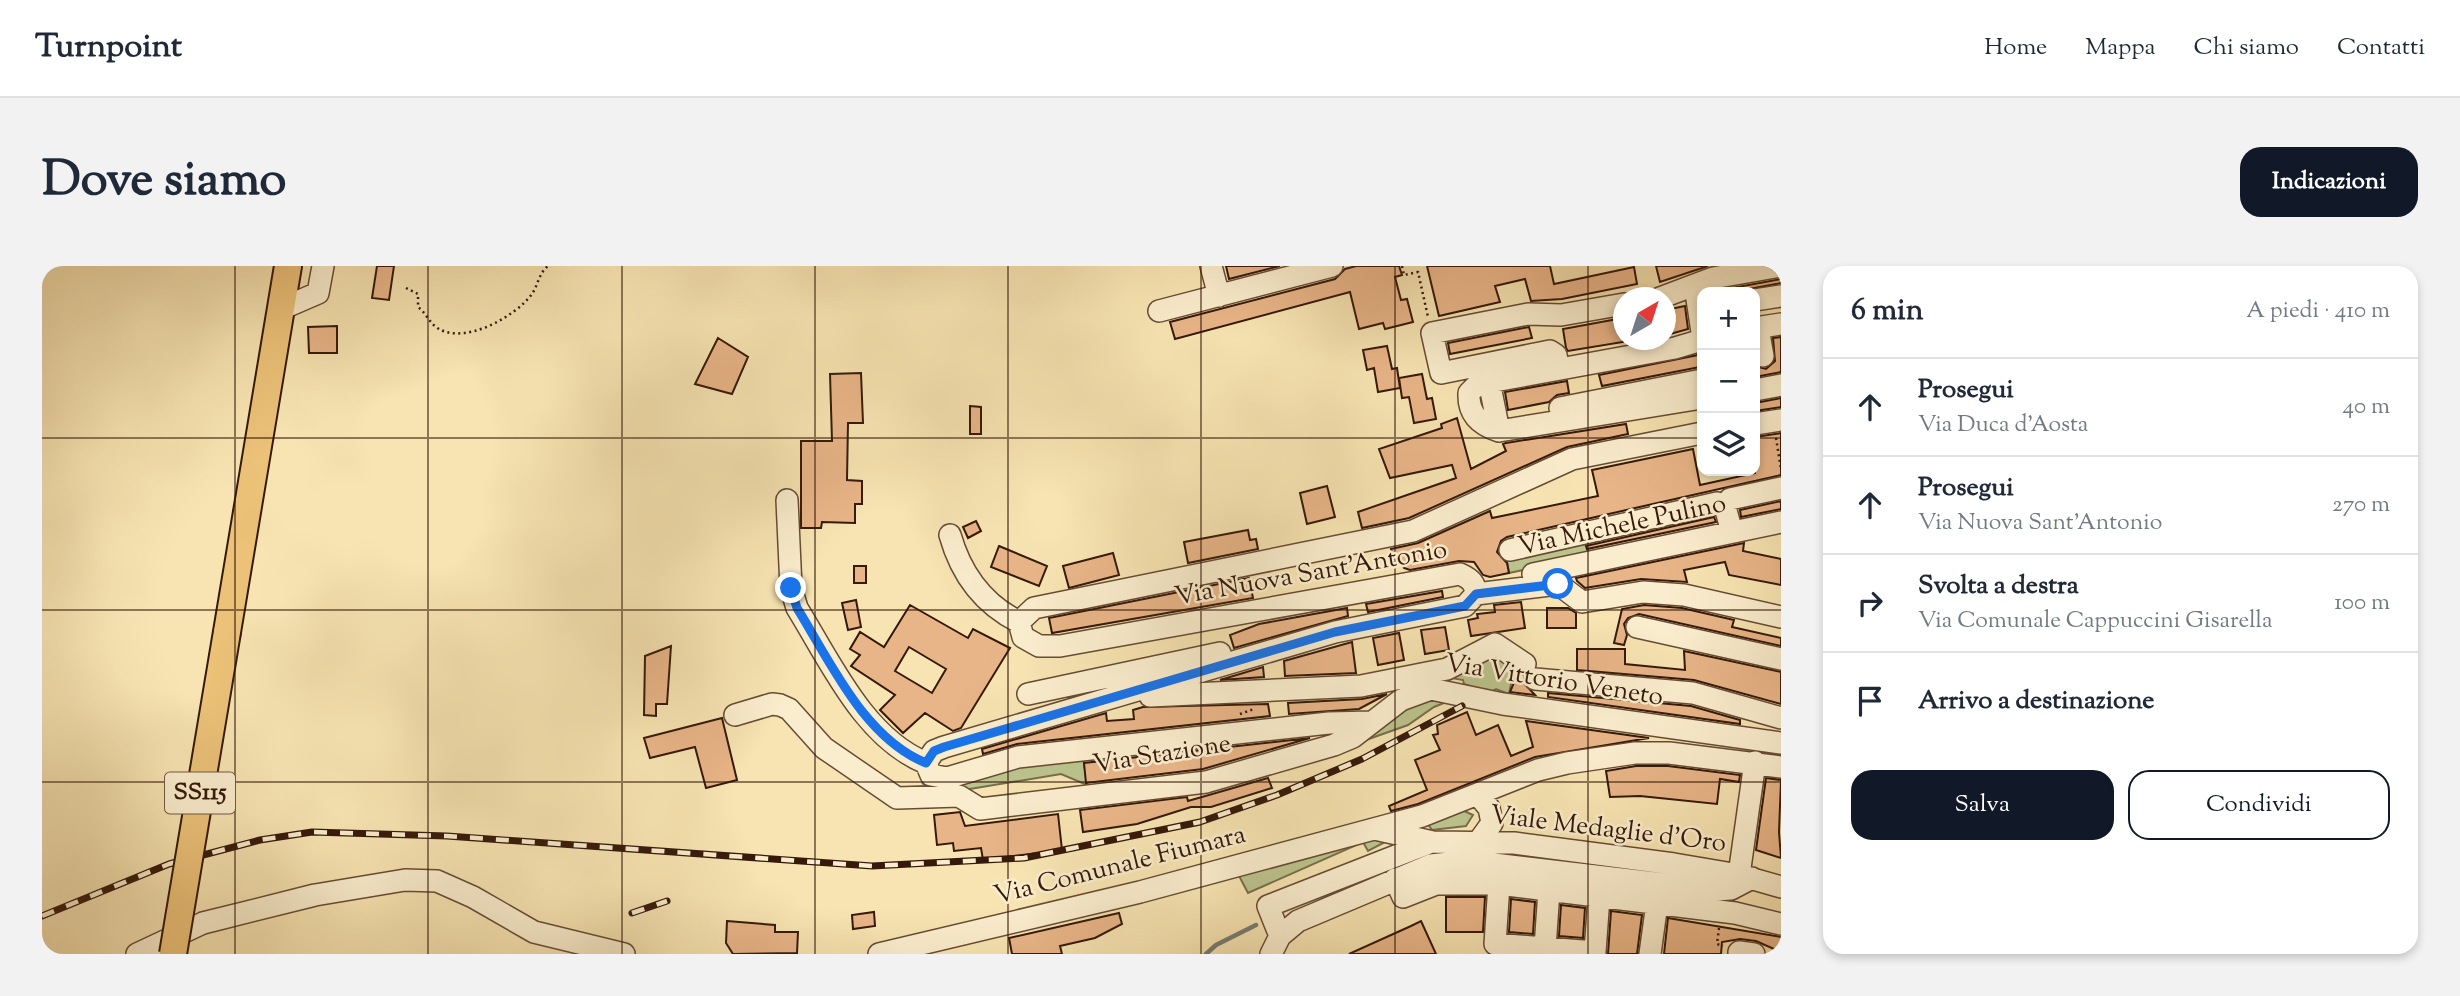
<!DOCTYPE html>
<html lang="it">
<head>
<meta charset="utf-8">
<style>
	body { margin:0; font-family:"Sorts Mill Goudy",serif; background:#f2f2f3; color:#1f2937 }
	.controls { position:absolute; right:21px; top:21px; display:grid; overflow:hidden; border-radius:14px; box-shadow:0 4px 10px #0003 }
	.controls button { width:63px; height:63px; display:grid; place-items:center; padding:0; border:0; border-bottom:2px solid #e0e1e3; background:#fff; color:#1f2937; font:35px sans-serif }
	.compass { position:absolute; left:1571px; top:21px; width:63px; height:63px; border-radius:50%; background:#fff; box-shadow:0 4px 10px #0003; rotate:39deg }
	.stop { position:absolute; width:21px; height:21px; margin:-16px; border:5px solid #1a73e8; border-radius:50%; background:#fff }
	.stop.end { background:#1a73e8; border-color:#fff; box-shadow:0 2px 7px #0008 }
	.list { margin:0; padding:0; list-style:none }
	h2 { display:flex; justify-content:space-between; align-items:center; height:91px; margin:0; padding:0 28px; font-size:30px }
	h2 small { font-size:23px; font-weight:400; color:#747a83 }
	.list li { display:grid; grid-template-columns:46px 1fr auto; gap:21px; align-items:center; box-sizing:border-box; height:98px; padding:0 28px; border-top:2px solid #e0e1e3 }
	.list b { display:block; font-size:26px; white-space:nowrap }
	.list p { margin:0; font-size:23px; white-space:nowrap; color:#747a83 }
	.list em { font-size:23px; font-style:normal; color:#747a83 }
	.actions { display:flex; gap:14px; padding:21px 28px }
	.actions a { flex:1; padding:16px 0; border:2px solid #111827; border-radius:21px; text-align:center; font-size:24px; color:#111827 }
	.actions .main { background:#111827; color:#fff }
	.icon { flex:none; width:38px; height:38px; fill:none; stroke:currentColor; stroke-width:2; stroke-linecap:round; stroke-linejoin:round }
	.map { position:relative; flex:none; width:1739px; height:688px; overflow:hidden; border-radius:21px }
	header { display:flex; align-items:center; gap:42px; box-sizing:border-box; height:98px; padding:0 35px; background:#fff; border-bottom:2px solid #e0e1e3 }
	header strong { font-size:33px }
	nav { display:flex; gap:38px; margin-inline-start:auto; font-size:24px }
	.intro { display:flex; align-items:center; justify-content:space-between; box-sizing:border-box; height:168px; padding:0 42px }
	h1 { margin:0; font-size:49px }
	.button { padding:18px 32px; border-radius:21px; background:#111827; color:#fff; font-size:24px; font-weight:700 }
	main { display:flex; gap:42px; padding:0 42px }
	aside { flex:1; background:#fff; border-radius:21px; box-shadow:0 4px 10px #0003 }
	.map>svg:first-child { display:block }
	.green { fill:#bcc48d; stroke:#786e4c; stroke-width:2 }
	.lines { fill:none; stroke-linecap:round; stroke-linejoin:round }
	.stream { stroke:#767b71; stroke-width:4.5 }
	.building { fill:#e8b588; stroke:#35190a; stroke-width:2; fill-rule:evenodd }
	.minor-casing { stroke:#664c34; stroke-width:24 }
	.major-casing { stroke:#35190a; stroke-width:30 }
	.path { stroke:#35190a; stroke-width:2.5; stroke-dasharray:2 3.5; stroke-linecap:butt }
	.minor { stroke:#faedcd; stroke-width:21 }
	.major { stroke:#ecc279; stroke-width:26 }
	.rail-casing { stroke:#35190a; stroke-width:7 }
	.rail { stroke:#faedcd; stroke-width:4.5; stroke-dasharray:13; stroke-linecap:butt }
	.major-bridge-casing { stroke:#35190a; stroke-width:30; stroke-linecap:butt }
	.major-bridge { stroke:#ecc279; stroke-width:26 }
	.route { stroke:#1a73e8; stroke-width:9 }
	.grid { fill:none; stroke:#35190a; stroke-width:2; stroke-opacity:0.55 }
	.labels { text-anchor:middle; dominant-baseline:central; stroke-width:5; stroke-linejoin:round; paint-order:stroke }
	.shield { fill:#faedcd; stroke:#705944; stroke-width:2 }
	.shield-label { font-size:24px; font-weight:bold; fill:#35190a }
	.street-label { font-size:26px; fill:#35190a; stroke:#faedcd }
</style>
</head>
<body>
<header>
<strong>Turnpoint</strong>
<nav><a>Home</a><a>Mappa</a><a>Chi siamo</a><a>Contatti</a></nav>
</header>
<div class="intro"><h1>Dove siamo</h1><a class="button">Indicazioni</a></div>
<main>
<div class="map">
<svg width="1739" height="688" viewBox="0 0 1739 688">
	<rect width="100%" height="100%" fill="#f7e4b2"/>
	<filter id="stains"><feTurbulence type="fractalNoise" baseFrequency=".00286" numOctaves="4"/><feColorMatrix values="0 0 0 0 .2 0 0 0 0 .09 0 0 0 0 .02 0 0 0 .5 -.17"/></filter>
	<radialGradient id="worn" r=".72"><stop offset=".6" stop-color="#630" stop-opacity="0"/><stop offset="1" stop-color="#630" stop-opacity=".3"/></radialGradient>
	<path class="green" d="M1543,273L1547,290L1467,307L1464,290Z
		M1445,383L1480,403L1469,418L1467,428L1454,423L1447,427L1422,418L1421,414L1404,411Z
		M1392,433L1407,435L1392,441L1366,459L1324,474L1366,442Z
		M1041,490L1045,519L1019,508L922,524L885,521L880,517L895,521L943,506Z
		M1420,544L1431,549L1424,560L1390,564L1385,557Z
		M1345,567L1347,574L1326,585L1321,576L1206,627L1196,608Z"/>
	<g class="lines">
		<path class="stream" d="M1164,688L1174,679L1214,659"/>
	</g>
	<path class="building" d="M335,0H352L347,34L330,32Z
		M1184,0H1238L1187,13Z
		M1314,0H1357L1360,9L1353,11L1359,34L1365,33L1371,56L1343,63L1341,57L1317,63L1308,26L1133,73L1128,56L1293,13L1303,3Z
		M1385,0H1508L1512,18L1592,1L1595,18L1520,33L1489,35L1483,13L1453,20L1458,36L1397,50Z
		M1614,0H1666L1618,16Z
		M1739,13V17L1691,26L1690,22Z
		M1643,40L1646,63L1625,69L1623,44Z
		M1581,52V76L1526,85L1524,82L1521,63Z
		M295,60V87H267L266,61Z
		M1487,61L1490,72L1408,88L1406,77Z
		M1739,71V106L1713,111V100L1724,103L1733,95L1731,72Z
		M676,72L706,91L690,128L653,118Z
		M1345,80L1350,103L1355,102L1358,122L1336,126L1332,102L1325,104L1321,84Z
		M1656,89L1658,101L1560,120L1557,109Z
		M819,107L821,157H806L805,214L820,215V238H813V257L780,256L779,262H759V175H790L788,108Z
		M1380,108L1385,133L1390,132L1394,153L1372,157L1367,131L1360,132L1357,112Z
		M1525,115L1527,127L1515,129L1507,136L1466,144L1463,126Z
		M1739,132V141L1713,145V137Z
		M928,140L939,141V168H928Z
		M1415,152L1429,203L1464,185L1461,178L1464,177L1584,158L1586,168L1525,181L1367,252L1320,262L1316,246L1414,212L1410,199L1348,212L1337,183L1400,162L1399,158Z
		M1739,167V209L1465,271L1459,275L1455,286L1465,297L1467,307L1448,311L1441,309L1432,296L1417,295L1368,304L1362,302L1359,293L1352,295L1349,283L1376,277L1448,245L1450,252L1556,230L1550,204L1651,183L1658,219L1713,207V171Z
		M1285,220L1293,251L1265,258L1258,227Z
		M1739,235V243L1699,251L1698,244Z
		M1672,251L1674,256L1545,283L1544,280Z
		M934,255L939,265L926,272L921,261Z
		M1206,264L1208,274L1214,273L1216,283L1146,297L1142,276Z
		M1702,277L1701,285L1739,293V319L1687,309L1683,296L1642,304L1645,316L1599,313L1543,322L1535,315L1534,312Z
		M957,280L1005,300L997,320L949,301Z
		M1071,287L1077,309L1027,322L1021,300Z
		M812,300H824V317H812Z
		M1207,312L1211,332L1010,367L1007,352Z
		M1400,325L1401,331L1326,346L1324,338Z
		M814,334L819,361L806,364L800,337Z
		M1479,336L1483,362L1429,370L1426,354L1436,352L1435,348L1453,346L1452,339Z
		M868,339L926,372L931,363L968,382L919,462L911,465L883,447L861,467L838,444L853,429L809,400L818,389L808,383L818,366L842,381ZM867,381L904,403L890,427L853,405Z
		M1602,339L1640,342L1692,354L1690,361L1739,372V380L1597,348L1586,352L1582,358L1585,369L1582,379L1572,377L1580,343Z
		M1305,342L1306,350L1192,382L1188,369L1217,358Z
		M1505,342H1526L1534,347V362H1505Z
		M1403,361L1407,384L1383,388L1379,364Z
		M1357,367L1362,394L1336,399L1331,372Z
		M1310,376L1314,407L1243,410L1242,395Z
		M629,380L625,438H614V450L602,449L603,390Z
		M1535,383H1583V398L1643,404L1642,385L1739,406V438L1652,414L1535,404Z
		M1221,401L1222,411L1178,414Z
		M1473,414L1480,415L1493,429L1468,426Z
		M1506,427L1649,440L1698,454V458L1506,431Z
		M1345,428L1317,443L1247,448L1246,437L1320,433Z
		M1226,438L1228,450L975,478L941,488L940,483L1064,447L1065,455L1092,453L1091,444L1101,441Z
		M1425,446L1434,469L1456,459L1469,490L1491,481L1484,455L1607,472L1493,491L1376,538L1349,545L1347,540L1385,524L1373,494L1398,484L1391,469L1396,468L1395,459Z
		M680,452L695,514L664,522L653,481L608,492L602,472Z
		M1268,472L1161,503L1044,517L1042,497Z
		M1594,500H1626L1698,509L1697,516L1678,513L1675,538L1598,530L1568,531L1564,505Z
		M1226,512L1230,522L1169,541H1149L1095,558L1041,566L1038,544L1145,531L1146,535Z
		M1724,512L1739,514L1737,566L1739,592L1714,584Z
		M918,546L923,560L1016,548L1020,584L941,594L939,582L912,585L911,577L895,579L892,549Z
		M1404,631H1443L1441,666H1404Z
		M1469,633L1493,636L1491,668L1467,666Z
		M1519,639L1543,642L1541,672L1517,670Z
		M1569,645L1600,649L1595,688H1566Z
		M832,646L833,660L811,663L810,649Z
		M1077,647L1080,658L1053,672L1018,680L1020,688H970L967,672Z
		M1626,652L1739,671V686L1714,675L1698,673L1680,676L1679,688H1622Z
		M685,655L733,659V666H756L755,687L691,688L684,677Z
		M1379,655L1394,688H1307L1369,660Z"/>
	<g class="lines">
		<defs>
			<path id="minor" d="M1169,0L1177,30
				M1653,20L1660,66
				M1618,32L1671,12L1739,0
				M1713,34L1739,30
				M239,43L276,27L281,0
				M1117,45L1290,0
				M1713,62L1739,58
				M1716,62L1721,90
				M1660,74L1633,82L1436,118L1427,127C1426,148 1438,159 1457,165L1660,132
				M1517,103L1514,89L1508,85L1399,107L1390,67L1486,48L1519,49L1582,38
				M1447,115L1457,165
				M1713,124L1739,119
				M1518,142L1660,114
				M1713,158L1739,154
				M1688,233L1739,222
				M745,234L749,322L755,342C788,395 822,472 884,497
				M908,269C919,308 941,338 977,356
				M1468,284L1675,237L1683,241L1690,266
				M1491,308L1739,256
				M1434,328L1516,318L1540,336L1601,326L1642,329L1739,351
				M1595,361L1739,393
				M1493,413L1651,427L1739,452
				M986,428L1178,387
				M1108,430L1319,420L1405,403L1453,378L1483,398
				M693,449L730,438L738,439L747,443L782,482L855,532L917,530L938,543L1164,516L1292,479L1311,471L1359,434L1389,423L1461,438L1739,477
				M1330,456L1287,457L976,491L905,512L889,509L884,497L892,485L902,481L1293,366L1423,340L1434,328C1433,317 1429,313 1418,308L1018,380H997L981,371L977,356L992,342L1371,265L1530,193L1660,167
				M1337,564L1391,576L1472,577L1632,598L1697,609L1739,621
				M1437,575L1450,557L1447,542L1437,530
				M1697,609L1713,496
				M1353,613L1361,631L1394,618H1457L1693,647L1739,658
				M1457,618L1453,678L1553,686L1557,631
				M1238,670L1256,655L1389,599L1407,597H1443L1673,624L1689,623L1710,612
				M1503,682L1507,624
				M1697,686L1712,688
				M95,688L161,657L273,629L363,614L395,615L431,631L492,666L582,688
				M837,688L1098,626L1380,550L1496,504L1525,497L1593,487H1627L1739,501
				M1229,688L1238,670L1226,640L1387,577
				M1608,688L1615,637"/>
			<path id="major" d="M185,366L246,0"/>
		</defs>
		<use href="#minor" class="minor-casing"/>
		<use href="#major" class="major-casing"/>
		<path class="path" d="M1360,0L1362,9L1376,6L1386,51
			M364,22L376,28V41C384,47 387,56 394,61C421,81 474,50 490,28C496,19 497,7 506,0
			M1734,172L1739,203
			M1198,448L1212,443
			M1677,662L1675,678L1681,680"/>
		<use href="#minor" class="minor"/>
		<use href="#major" class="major"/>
		<defs>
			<path id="rail" d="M590,647L625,635
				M0,650L127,598L218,574L270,566L405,570L830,600L982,592L1158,556L1235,529L1320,493L1420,440"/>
		</defs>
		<use href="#rail" class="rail-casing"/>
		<use href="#rail" class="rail"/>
		<defs>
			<path id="major-bridge" d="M131,688L185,366"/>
		</defs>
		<use href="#major-bridge" class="major-bridge-casing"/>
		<use href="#major-bridge" class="major-bridge"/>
	</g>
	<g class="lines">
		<path class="route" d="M749,322L755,342C788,395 822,472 884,497L892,485L902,481L1293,366L1423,340L1434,328L1516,318"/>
	</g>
	<path class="grid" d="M193,0V688M386,0V688M580,0V688M773,0V688M966,0V688M1159,0V688M1353,0V688M1546,0V688M0,172H1660M1713,172H1739M0,344H1739M0,516H1739"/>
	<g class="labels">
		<rect class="shield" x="123" y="506.5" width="70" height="41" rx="5"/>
		<g class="shield-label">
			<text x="158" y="527">SS115</text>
		</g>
		<g class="street-label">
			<text transform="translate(1580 260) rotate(-12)">Via Michele Pulino</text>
			<text transform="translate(1269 308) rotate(-10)">Via Nuova Sant'Antonio</text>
			<text transform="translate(1512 415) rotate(9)">Via Vittorio Veneto</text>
			<text transform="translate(1120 489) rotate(-9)">Via Stazione</text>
			<text transform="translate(1566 564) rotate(7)">Viale Medaglie d'Oro</text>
			<text transform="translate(1078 600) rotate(-14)">Via Comunale Fiumara</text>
		</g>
	</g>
	<rect width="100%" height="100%" filter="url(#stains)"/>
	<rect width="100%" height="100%" fill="url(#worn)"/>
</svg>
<div class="controls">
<button>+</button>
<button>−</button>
<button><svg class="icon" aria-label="layers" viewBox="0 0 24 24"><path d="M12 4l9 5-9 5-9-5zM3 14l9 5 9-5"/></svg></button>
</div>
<svg class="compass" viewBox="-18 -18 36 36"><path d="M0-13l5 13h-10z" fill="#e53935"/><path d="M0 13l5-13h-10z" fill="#747a83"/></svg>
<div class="stop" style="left:1516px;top:318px"></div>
<div class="stop end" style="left:749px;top:322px"></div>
</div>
<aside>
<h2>6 min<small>A piedi · 410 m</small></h2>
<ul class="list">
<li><svg class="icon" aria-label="ahead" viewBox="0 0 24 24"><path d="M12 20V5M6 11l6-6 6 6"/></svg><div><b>Prosegui</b><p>Via Duca d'Aosta</p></div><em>40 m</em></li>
<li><svg class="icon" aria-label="ahead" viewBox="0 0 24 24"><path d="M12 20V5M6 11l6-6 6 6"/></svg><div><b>Prosegui</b><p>Via Nuova Sant'Antonio</p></div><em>270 m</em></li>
<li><svg class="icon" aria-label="right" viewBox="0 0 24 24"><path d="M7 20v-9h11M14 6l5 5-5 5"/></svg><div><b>Svolta a destra</b><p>Via Comunale Cappuccini Gisarella</p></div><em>100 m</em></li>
<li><svg class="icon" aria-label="arrive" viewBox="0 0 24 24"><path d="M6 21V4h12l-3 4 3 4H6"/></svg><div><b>Arrivo a destinazione</b></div></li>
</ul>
<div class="actions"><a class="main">Salva</a><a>Condividi</a></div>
</aside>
</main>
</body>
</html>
